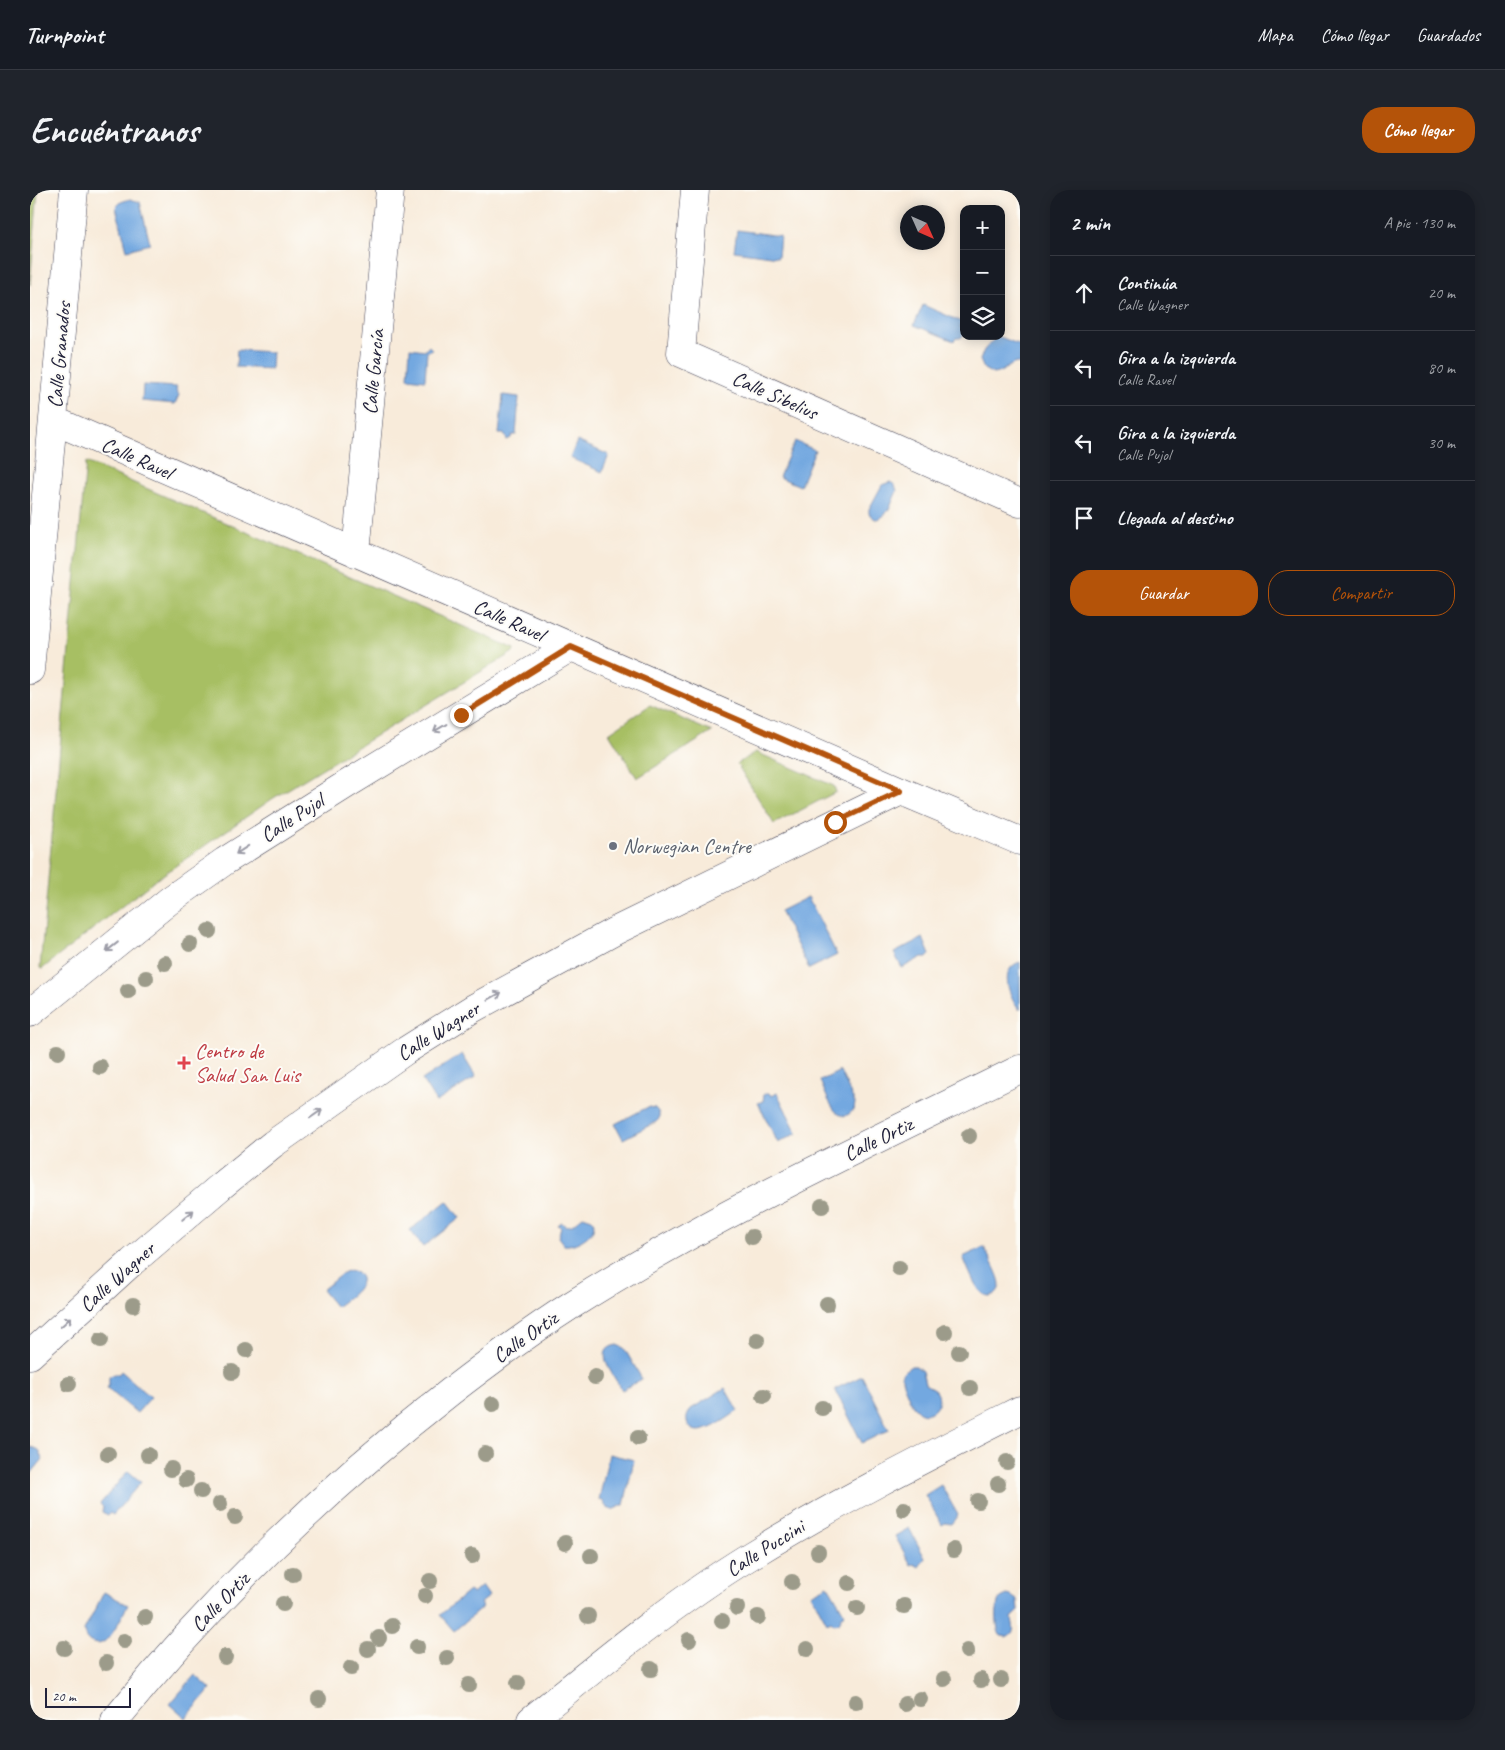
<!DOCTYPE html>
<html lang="es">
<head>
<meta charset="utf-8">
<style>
	body { margin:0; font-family:Caveat,sans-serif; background:#20242c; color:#f1f3f6 }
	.controls { position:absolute; right:15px; top:15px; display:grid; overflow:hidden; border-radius:10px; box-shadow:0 2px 12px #0003 }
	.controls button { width:45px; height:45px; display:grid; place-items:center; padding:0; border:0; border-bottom:1px solid #363941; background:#171b24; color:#f1f3f6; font:25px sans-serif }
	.compass { position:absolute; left:870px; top:15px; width:45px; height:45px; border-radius:50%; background:#171b24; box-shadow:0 2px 12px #0003; rotate:135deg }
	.scale { position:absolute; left:15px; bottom:12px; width:86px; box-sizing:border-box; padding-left:5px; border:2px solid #22223b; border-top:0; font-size:14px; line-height:18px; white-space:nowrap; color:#22223b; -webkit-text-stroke:4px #fdfcf7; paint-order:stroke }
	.stop { position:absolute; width:15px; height:15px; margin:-11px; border:4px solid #b45309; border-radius:50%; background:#fff }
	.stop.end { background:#b45309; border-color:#fff; box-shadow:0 1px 5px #0008 }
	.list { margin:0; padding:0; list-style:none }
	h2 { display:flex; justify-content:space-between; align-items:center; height:65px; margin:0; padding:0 20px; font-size:21px }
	h2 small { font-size:16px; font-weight:400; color:#9ea1a6 }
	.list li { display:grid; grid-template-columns:32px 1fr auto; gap:15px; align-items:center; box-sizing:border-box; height:75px; padding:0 20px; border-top:1px solid #363941 }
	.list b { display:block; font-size:19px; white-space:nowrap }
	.list p { margin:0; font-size:16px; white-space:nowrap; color:#9ea1a6 }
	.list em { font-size:16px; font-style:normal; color:#9ea1a6 }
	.actions { display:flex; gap:10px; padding:15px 20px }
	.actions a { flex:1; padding:11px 0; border:1px solid #b45309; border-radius:20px; text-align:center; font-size:18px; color:#b45309 }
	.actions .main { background:#b45309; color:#fff }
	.icon { flex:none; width:28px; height:28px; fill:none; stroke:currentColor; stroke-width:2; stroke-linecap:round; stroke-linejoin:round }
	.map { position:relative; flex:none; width:990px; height:1530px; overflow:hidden; border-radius:20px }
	header { display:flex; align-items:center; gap:30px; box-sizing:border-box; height:70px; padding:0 25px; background:#171b24; border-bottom:1px solid #363941 }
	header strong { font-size:24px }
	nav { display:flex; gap:28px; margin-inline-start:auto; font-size:18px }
	.intro { display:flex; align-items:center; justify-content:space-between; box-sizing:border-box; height:120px; padding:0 30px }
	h1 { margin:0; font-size:35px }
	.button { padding:12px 22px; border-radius:20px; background:#b45309; color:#fff; font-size:18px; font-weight:700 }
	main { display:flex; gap:30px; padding:0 30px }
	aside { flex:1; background:#171b24; border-radius:20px; box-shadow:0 2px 12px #0003 }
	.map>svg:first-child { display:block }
	.green { fill:#a7bf64; stroke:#647050 }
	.water { fill:#73a8e0; stroke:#4a658e }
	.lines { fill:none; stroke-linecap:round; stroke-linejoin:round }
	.street-casing { stroke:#424053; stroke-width:29 }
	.street { stroke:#fff; stroke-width:28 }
	.tree { fill:#9c9b8a }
	.oneway { stroke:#9c9ca7 }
	.route { stroke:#b45309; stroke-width:6 }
	.worship-dot { fill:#6b7280; stroke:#fdfcf7; stroke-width:2 }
	.health-dot { fill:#e0444e; stroke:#fdfcf7; stroke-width:2 }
	.labels { text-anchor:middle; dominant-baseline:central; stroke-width:4; stroke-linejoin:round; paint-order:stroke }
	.street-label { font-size:21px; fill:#22223b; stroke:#fdfcf7 }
	.worship-label { font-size:21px; fill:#5b616d; stroke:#fdfcf7; text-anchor:start }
	.health-label { font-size:21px; fill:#be3a42; stroke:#fdfcf7; text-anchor:start }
</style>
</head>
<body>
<header>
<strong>Turnpoint</strong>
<nav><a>Mapa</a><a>Cómo llegar</a><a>Guardados</a></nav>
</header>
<div class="intro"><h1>Encuéntranos</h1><a class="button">Cómo llegar</a></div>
<main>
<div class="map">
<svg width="990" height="1530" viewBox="0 0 990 1530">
	<rect width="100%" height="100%" fill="#fdfcf7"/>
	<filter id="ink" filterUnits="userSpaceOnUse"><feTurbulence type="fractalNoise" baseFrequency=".02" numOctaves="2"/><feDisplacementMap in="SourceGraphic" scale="10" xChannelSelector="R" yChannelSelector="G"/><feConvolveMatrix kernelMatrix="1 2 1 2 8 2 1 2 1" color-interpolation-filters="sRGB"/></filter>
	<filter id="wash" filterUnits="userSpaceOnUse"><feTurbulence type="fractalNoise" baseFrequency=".0096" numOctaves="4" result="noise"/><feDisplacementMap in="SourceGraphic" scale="20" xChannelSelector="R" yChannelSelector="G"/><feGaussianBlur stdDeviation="1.12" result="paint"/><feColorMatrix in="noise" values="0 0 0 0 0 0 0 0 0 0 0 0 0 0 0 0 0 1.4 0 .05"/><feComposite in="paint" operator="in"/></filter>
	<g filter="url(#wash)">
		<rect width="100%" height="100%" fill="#f8ebda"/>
		<path class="green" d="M0,0H8L0,95Z
			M56,272L485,459V461L242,609L124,691L12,779L10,778Z
			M620,515L682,542L607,588L579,543Z
			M726,562L804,596L806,602L744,634L707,574Z"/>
		<path class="water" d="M100,9L110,12L120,54L97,60L86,17L91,12Z
			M707,40L750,46L748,67L704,61Z
			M893,115L932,132L930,137L933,139V146L930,148H926L924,151L884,135Z
			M966,147H970L990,155V173C980,172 974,183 963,184L954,179L950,170L954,160Z
			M399,156L402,159L397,162L395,190L378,188L380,158L395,160Z
			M207,160L242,162L241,179L206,177Z
			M113,195L147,197L146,200L149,205L145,214L112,211Z
			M473,205L489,207L486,245H482L481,248L477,250L474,244H469Z
			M547,251L579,265L572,282L540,268Z
			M765,251L785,260L770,296L749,287Z
			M860,292L865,295L867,301C862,311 858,329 845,329L839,324V319L852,295Z
			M778,707L807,765L779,779L750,721Z
			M893,748L900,765L897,767H892L872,778L864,763Z
			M990,772V820C979,807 968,779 990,772Z
			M432,864L446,887L406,912L392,890Z
			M810,881L825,913L824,919C807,941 796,903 790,891Z
			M739,903L742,906L747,903L767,943L748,953L728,913L733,911L734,904Z
			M618,917L625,918L629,923V929L626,932L593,949L585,934Z
			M417,1011L430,1028L393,1057L380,1040Z
			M553,1026L562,1029C571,1042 546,1057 534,1055L528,1047L531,1038L528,1035L531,1032L536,1036L542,1035Z
			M954,1057C958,1066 969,1084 970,1094C970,1097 968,1102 965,1104C949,1115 938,1077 933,1067Z
			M320,1080C348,1089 316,1109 306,1117L292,1100L314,1082Z
			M587,1155L594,1158L612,1189L592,1200C585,1187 561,1159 587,1155Z
			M881,1176H886L892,1181L895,1194C898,1196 903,1198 905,1200C917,1212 898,1233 886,1219C882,1216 880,1210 878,1205C875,1198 871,1191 872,1183Z
			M91,1181L121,1207L107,1223L77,1198L79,1195V1187L84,1184H89Z
			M832,1186L859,1240L832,1253L805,1199Z
			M695,1198L708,1221C697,1228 666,1253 658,1234C655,1228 658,1224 661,1219Z
			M0,1257L7,1259L10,1261V1265L13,1269L0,1285Z
			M579,1264L604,1270L594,1315H591C583,1322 576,1320 573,1311L569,1310Z
			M98,1281L111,1292L83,1325L80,1323L78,1325L72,1322L73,1317L70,1314Z
			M911,1295L928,1325L921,1334L915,1333L912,1335L895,1305Z
			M879,1338L895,1368L889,1377L884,1374L881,1375L865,1346Z
			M798,1395L815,1424L810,1427L811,1430L808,1433L804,1434L801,1431L797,1433L781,1404Z
			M452,1396L459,1406L450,1413L453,1417L424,1441L410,1425L439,1401L443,1404Z
			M74,1402L98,1415C91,1426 79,1460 63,1453C57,1451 55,1447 54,1441Z
			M977,1405L981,1406L987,1410L988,1421L982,1428C983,1437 987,1442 976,1447L970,1445C966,1438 966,1420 968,1412C969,1408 973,1407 977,1405Z
			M165,1485L181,1499L156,1528L140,1514Z"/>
	</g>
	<g filter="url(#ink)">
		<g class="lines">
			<defs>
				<path id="street" d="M665,0L651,163L990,313
					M23,230L871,601L990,651
					M326,363L360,0
					M0,480L44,0
					M0,823L140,710L195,671L317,594L541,457
					M0,1165L102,1072L190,997L243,954L375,861L442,819L585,741L871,601
					M85,1530C183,1409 297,1298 420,1202C459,1172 498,1143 540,1116C683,1025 838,954 990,879
					M501,1530C572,1472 642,1414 720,1366C807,1312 899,1266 990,1220"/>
			</defs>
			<use href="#street" class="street-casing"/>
			<use href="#street" class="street"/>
		</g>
		<g class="tree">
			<circle cx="179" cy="741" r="8"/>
			<circle cx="160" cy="754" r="8"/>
			<circle cx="135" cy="773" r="8"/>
			<circle cx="116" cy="788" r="8"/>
			<circle cx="98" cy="801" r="8"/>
			<circle cx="28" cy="862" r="8"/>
			<circle cx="70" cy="877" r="8"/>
			<circle cx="939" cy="946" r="8"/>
			<circle cx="792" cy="1016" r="8"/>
			<circle cx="722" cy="1047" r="8"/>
			<circle cx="869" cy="1078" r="8"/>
			<circle cx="797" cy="1114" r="8"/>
			<circle cx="103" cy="1115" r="8"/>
			<circle cx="915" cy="1142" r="8"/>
			<circle cx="71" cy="1150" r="8"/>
			<circle cx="727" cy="1150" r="8"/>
			<circle cx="216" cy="1160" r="8"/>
			<circle cx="929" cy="1162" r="8"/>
			<circle cx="202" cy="1182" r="8"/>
			<circle cx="565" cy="1187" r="8"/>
			<circle cx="39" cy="1194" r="8"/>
			<circle cx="940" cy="1198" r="8"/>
			<circle cx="734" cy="1206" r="8"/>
			<circle cx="463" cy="1214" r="8"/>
			<circle cx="792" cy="1218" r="8"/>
			<circle cx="608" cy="1248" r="8"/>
			<circle cx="78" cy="1264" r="8"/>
			<circle cx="455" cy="1264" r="8"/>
			<circle cx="118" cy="1265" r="8"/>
			<circle cx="977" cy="1272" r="8"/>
			<circle cx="141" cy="1279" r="8"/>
			<circle cx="156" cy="1290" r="8"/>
			<circle cx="968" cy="1294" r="8"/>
			<circle cx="171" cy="1301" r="8"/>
			<circle cx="948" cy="1311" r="8"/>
			<circle cx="190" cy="1314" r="8"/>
			<circle cx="874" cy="1319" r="8"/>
			<circle cx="205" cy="1327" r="8"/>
			<circle cx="535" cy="1353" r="8"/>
			<circle cx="924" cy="1360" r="8"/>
			<circle cx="788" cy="1362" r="8"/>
			<circle cx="442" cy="1366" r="8"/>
			<circle cx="561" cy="1366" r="8"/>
			<circle cx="263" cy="1384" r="8"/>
			<circle cx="400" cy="1391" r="8"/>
			<circle cx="762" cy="1392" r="8"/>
			<circle cx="819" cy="1393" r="8"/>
			<circle cx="395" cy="1406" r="8"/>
			<circle cx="253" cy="1414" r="8"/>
			<circle cx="874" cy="1416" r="8"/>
			<circle cx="707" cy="1418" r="8"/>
			<circle cx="827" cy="1418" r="8"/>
			<circle cx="558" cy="1426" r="8"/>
			<circle cx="115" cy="1427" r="8"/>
			<circle cx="728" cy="1427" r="8"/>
			<circle cx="692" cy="1431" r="8"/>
			<circle cx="362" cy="1436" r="8"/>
			<circle cx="349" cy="1448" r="8"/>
			<circle cx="659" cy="1450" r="8"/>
			<circle cx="94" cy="1451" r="8"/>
			<circle cx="387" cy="1457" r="8"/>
			<circle cx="34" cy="1458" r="8"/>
			<circle cx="338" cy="1459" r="8"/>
			<circle cx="777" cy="1459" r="8"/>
			<circle cx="937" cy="1461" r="8"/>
			<circle cx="195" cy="1467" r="8"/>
			<circle cx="417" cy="1468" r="8"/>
			<circle cx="76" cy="1473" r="8"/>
			<circle cx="321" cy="1478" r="8"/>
			<circle cx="621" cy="1479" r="8"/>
			<circle cx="914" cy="1489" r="8"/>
			<circle cx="951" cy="1490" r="8"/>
			<circle cx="971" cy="1490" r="8"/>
			<circle cx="488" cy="1493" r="8"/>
			<circle cx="439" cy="1495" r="8"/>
			<circle cx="289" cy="1509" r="8"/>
			<circle cx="890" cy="1509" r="8"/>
			<circle cx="826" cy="1512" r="8"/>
			<circle cx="875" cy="1514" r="8"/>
		</g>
		<defs><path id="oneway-shaft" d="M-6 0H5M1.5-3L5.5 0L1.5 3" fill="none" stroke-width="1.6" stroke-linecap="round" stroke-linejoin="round" transform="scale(1.25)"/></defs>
		<g class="oneway">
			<use href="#oneway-shaft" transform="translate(410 538) rotate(149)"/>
			<use href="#oneway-shaft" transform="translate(212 660) rotate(147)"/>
			<use href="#oneway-shaft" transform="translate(82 757) rotate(142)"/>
			<use href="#oneway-shaft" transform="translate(465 806) rotate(-29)"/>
			<use href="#oneway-shaft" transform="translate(286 924) rotate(-35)"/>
			<use href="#oneway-shaft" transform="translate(158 1025) rotate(-40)"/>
			<use href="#oneway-shaft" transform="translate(36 1132) rotate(-42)"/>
		</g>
	</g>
	<g class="lines" filter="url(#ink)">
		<path class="route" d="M431,525L541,457L871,601L805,632"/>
	</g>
	<circle class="worship-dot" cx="583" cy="656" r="5"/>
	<path class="health-dot" d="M151.5 865.5h5v5h5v5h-5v5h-5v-5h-5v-5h5z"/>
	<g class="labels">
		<g class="street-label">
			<text transform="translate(29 165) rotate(-85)">Calle Granados</text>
			<text transform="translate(343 182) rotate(-85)">Calle García</text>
			<text transform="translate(745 205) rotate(24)">Calle Sibelius</text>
			<text transform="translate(107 268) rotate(24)">Calle Ravel</text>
			<text transform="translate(479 430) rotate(24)">Calle Ravel</text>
			<text transform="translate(262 628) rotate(-33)">Calle Pujol</text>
			<text transform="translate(408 841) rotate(-32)">Calle Wagner</text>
			<text transform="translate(848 949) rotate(-26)">Calle Ortiz</text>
			<text transform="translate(87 1087) rotate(-42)">Calle Wagner</text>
			<text transform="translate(495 1147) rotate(-35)">Calle Ortiz</text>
			<text transform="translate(735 1358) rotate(-32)">Calle Puccini</text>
			<text transform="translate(190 1412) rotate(-46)">Calle Ortiz</text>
		</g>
		<g class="worship-label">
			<text x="593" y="656">Norwegian Centre</text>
		</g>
		<g class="health-label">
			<text x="165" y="861">Centro de<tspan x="165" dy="24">Salud San Luis</tspan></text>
		</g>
	</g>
</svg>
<div class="controls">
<button>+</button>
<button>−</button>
<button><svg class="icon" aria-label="layers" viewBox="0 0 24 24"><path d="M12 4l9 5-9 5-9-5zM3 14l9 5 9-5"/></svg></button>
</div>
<svg class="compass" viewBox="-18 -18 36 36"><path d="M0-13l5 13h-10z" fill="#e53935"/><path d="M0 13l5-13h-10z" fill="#9ea1a6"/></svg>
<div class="scale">20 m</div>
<div class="stop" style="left:805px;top:632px"></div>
<div class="stop end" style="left:431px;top:525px"></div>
</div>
<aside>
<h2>2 min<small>A pie · 130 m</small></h2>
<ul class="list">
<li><svg class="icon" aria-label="ahead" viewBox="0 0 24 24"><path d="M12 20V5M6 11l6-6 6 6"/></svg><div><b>Continúa</b><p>Calle Wagner</p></div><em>20 m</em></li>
<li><svg class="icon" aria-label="left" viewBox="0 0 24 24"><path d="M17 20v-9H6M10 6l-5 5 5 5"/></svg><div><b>Gira a la izquierda</b><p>Calle Ravel</p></div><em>80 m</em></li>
<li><svg class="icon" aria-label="left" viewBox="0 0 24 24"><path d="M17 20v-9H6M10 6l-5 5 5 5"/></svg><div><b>Gira a la izquierda</b><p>Calle Pujol</p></div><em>30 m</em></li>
<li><svg class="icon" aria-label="arrive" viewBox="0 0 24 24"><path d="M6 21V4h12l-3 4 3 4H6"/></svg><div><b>Llegada al destino</b></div></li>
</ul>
<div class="actions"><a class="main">Guardar</a><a>Compartir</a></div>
</aside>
</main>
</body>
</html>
